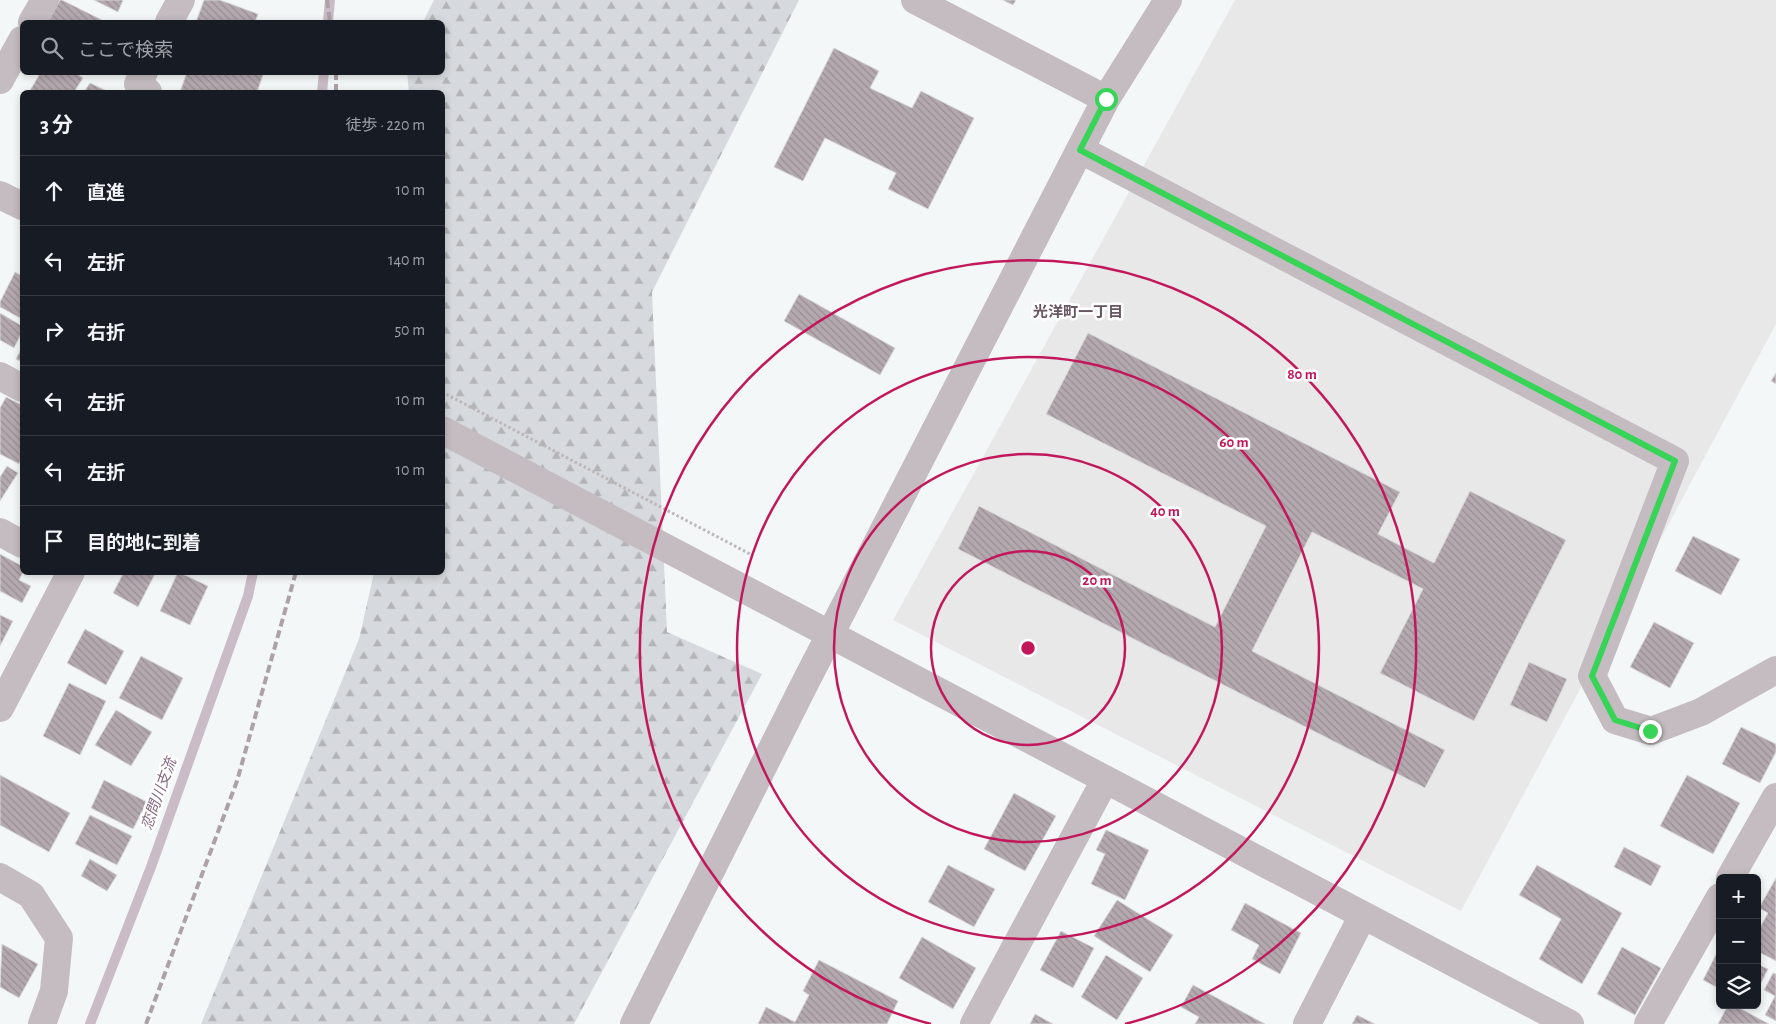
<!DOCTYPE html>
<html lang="ja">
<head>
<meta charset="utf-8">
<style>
	body { margin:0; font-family:"Alegreya Sans","Noto Sans JP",sans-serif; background:#20242c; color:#f1f3f6 }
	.controls { position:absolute; right:15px; bottom:15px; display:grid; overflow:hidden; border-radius:8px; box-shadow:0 2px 8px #0003 }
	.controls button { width:45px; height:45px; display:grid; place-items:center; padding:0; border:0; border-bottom:1px solid #363941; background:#171b24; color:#f1f3f6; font:25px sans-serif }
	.stop { position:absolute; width:15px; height:15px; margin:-11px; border:4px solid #37d458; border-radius:50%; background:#fff }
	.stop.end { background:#37d458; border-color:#fff; box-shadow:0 1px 5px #0008 }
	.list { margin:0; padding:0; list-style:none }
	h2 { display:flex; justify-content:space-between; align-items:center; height:65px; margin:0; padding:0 20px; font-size:21px }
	h2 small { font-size:16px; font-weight:400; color:#9ea1a6 }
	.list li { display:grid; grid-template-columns:32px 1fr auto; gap:15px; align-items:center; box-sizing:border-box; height:70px; padding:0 20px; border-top:1px solid #363941 }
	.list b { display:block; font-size:19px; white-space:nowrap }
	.list em { font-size:16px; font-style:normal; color:#9ea1a6 }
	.icon { flex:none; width:28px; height:28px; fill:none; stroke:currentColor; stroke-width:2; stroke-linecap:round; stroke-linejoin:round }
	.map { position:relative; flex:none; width:1776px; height:1024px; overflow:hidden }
	.search { position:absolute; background:#171b24; box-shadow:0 2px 8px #0003; left:20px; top:20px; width:425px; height:55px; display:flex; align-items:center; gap:12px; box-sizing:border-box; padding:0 18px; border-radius:8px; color:#9ea1a6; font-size:19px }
	.panel { position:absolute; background:#171b24; box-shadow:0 2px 8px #0003; left:20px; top:90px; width:425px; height:485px; border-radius:8px }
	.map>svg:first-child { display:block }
	.built { fill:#e8e8e9 }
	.forest { fill:url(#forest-firs) }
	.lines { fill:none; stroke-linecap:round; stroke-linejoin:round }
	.stream { stroke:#cabcc7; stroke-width:10 }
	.building { fill:url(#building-back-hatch); stroke:#d7d9d8 }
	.path { stroke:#bdb7ba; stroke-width:3; stroke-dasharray:2.5 2.5; stroke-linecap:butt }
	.minor { stroke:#c4bcc1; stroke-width:28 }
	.rail { stroke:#aca1a7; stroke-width:4; stroke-dasharray:8 4; stroke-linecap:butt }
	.route { stroke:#37d458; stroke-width:6 }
	.ring { fill:none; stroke:#c2185b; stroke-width:2.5 }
	.labels { text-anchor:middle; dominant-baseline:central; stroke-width:5; stroke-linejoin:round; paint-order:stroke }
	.neighbourhood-label { font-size:15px; font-weight:bold; fill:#685661; stroke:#fff }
	.water-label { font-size:15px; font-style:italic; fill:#85697f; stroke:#fff }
	.centre { fill:#c2185b; stroke:#fff; stroke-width:2.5 }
	.ring-label { font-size:15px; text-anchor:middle; font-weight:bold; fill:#c2185b; stroke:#fff; stroke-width:5; stroke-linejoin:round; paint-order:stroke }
</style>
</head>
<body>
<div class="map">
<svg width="1776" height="1024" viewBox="0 0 1776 1024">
	<defs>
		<pattern id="forest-firs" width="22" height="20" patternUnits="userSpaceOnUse" patternTransform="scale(1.25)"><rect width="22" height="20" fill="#d6d9dd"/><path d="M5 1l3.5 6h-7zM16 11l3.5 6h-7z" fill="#b3b4b8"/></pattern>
		<pattern id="building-back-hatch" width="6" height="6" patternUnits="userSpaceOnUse" patternTransform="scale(1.25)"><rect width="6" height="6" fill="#b5a9b0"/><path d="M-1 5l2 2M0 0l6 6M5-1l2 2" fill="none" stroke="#998e94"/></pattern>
	</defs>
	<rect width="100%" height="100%" fill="#f4f7f7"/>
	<path class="built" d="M1235,0H1776V324L1461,911L893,620Z"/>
	<path class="forest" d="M434,0H799L652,292L667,632L762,674L574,1024H201L359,639L374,573L442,572V92H409L407,73L442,72V22H423Z"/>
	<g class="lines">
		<path class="stream" d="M328,22L330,0
			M322,92L324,72
			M90,1024L151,867L248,596L253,572"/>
	</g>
	<path class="building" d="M60,0H62L106,22H48Z
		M94,0H123L118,12Z
		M204,0H220L258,14L255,22H196Z
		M1003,0H1016L1013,5Z
		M834,48L879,71L870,88L912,108L921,91L974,118L928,209L888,189L896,173L825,138L803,181L774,167Z
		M41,72H74L83,78L74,92H29Z
		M187,72H264L257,92H259H180Z
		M90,83L109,92H84Z
		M15,272L22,276V319L0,307V302Z
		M799,294L895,348L880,375L784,321Z
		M0,313L22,326V332L14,348L0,340Z
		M1088,333L1400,492L1378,534L1434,563L1470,491L1566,540L1474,721L1380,673L1423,589L1312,532L1252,651L1445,750L1425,788L958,549L979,506L1215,627L1266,526L1046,414Z
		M22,347V362L16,359Z
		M1776,373V384L1771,381Z
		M6,397L22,405V457L19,464L0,454V408Z
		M7,466L18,473L0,501V477Z
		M1693,536L1740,559L1721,595L1675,571Z
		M0,554L22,566L23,572L19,580L31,586L22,603L0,591Z
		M124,572H156L138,607L113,593Z
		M178,572L208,586L190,625L160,611Z
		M0,615L13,621L0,646Z
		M1654,622L1694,643L1670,688L1630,667Z
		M85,629L124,651L106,685L67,663Z
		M141,656L183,678L162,720L119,698Z
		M1529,662L1567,679L1547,722L1510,705Z
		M69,683L106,701L80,755L43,736Z
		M116,710L152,732L131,766L95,745Z
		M1741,727L1776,744V752L1760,783L1722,764Z
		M0,775L70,813L49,852L0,825Z
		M1687,775L1740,803L1713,854L1660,826Z
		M104,780L147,802L133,829L91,808Z
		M1014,793L1056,816L1025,871L984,849Z
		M90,815L132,836L117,865L75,844Z
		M1106,830L1149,850L1125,900L1091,884L1105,854L1096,850Z
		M1624,847L1661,866L1651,886L1614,867Z
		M90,859L117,875L107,891L81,876Z
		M948,865L995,889L974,927L928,902Z
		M1537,865L1622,913L1582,984L1539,959L1561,919L1519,895Z
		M1776,878V961L1757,951V933L1768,913L1759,908Z
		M1117,900L1173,935L1150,972L1094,936Z
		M1245,903L1301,933L1280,974L1252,959L1259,945L1231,930Z
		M1061,931L1094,948L1073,988L1040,970Z
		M922,937L976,968L953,1009L899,978Z
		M2,944L38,964L19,998L0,987Z
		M1622,947L1661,968L1635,1015L1597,994Z
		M1720,947V989L1703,980Z
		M1106,955L1143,978L1117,1020L1081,997Z
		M819,960L898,1001L887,1024H758L766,1007L795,1022L809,995L803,991Z
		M1757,964L1768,969L1757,991Z
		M1773,973L1776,974V1021L1765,1015L1775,996L1764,990Z
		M1193,985L1265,1024H1195L1199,1017L1181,1007Z
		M1728,1005H1734L1769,1024H1718Z
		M1035,1014L1053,1024H1030Z
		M1357,1015L1375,1024H1352Z"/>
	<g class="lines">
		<path class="path" d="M442,392L752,555"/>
		<path class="minor" d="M915,0L1106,99
			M32,22L45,0
			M169,22L181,0
			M144,72L138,84L148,92
			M0,80L22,40
			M1081,150L1675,461L1592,676L1615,720L1651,731L1701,712L1776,670
			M0,195L22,206
			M0,376L22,388
			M442,430L1570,1024
			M0,532L22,544
			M0,708L71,572
			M0,877L31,895L59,938L54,991L42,1024
			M1730,878L1776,797
			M634,1024L803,687L1106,99L1168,0
			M974,1024L1105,780
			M1307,1024L1363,915
			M1648,1024L1720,897"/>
		<path class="rail" d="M327,0L330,22
			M336,72V92
			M146,1024L237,781L296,572"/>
	</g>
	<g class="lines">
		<path class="route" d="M1106,99L1080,150L1675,461L1592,676L1615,720L1650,731"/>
	</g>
	<g class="ring">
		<circle cx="1028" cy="648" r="97"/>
		<circle cx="1028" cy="648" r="194"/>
		<circle cx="1028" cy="648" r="291"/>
		<path d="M931 1024A388 388 0 1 1 1125 1024"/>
	</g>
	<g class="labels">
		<g class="neighbourhood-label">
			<text x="1078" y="312">光洋町一丁目</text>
		</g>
		<g class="water-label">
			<text transform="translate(159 794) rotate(-70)">恋問川支流</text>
		</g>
	</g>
	<circle cx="1028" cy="648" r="8" class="centre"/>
	<g class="ring-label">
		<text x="1302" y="379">80 m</text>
		<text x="1234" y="447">60 m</text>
		<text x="1165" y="516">40 m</text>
		<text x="1097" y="585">20 m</text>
	</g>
</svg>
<div class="controls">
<button>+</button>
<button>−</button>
<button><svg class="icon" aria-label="layers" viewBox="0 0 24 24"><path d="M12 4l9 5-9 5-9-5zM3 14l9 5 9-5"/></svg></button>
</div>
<div class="stop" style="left:1106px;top:99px"></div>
<div class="stop end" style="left:1650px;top:731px"></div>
<div class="search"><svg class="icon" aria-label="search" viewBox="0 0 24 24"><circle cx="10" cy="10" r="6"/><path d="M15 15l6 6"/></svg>ここで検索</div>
<section class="panel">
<h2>3 分<small>徒歩 · 220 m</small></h2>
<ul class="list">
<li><svg class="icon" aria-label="ahead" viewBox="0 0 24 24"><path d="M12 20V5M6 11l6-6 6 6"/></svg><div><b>直進</b></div><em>10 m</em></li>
<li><svg class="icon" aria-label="left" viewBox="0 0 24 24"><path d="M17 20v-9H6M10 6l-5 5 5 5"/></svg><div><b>左折</b></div><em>140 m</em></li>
<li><svg class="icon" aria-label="right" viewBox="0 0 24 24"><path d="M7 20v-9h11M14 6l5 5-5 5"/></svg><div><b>右折</b></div><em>50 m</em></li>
<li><svg class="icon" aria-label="left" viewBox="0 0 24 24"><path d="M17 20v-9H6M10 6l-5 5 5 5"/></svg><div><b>左折</b></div><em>10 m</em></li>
<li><svg class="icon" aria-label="left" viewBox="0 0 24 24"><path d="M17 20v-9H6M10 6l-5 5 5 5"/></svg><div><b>左折</b></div><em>10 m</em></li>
<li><svg class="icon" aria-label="arrive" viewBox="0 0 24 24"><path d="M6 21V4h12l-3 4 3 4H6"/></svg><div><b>目的地に到着</b></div></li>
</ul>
</section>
</div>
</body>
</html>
